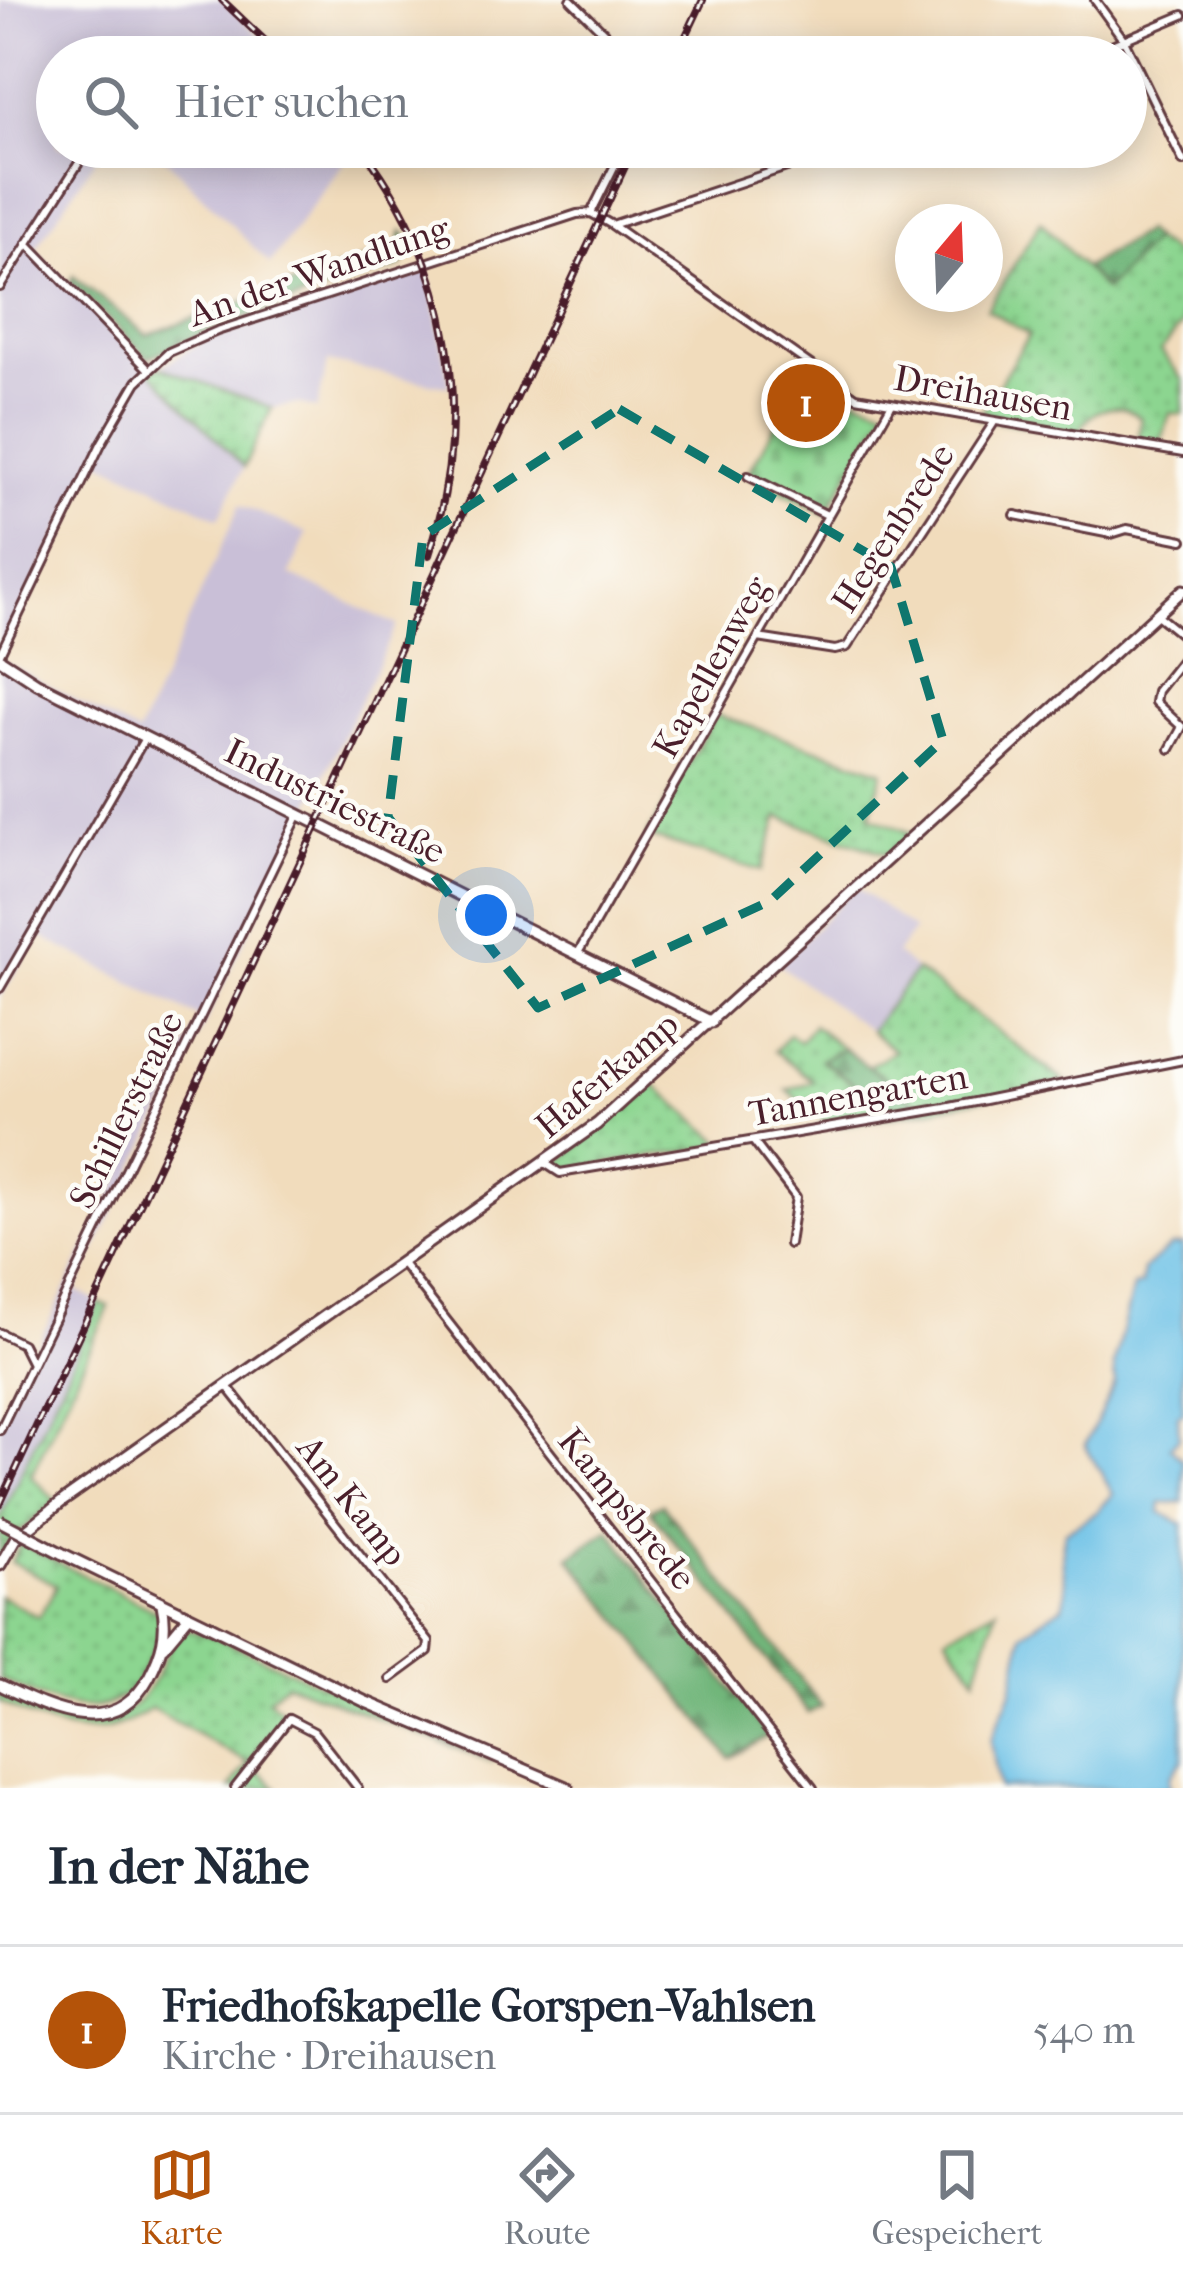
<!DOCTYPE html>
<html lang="de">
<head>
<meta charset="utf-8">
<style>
	body { margin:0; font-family:"IM FELL French Canon",serif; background:#f2f2f3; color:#1f2937 }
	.compass { position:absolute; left:895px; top:204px; width:108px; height:108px; border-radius:50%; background:#fff; box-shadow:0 6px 30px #0003; rotate:19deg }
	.you { position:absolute; left:486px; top:915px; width:42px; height:42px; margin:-30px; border:9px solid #fff; border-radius:50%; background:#1a73e8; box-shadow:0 0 0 18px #1a73e833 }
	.badge { display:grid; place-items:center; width:78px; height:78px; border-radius:50%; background:#b45309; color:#fff; font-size:39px; font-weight:700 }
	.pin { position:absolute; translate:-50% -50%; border:6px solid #fff; box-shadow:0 3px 12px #0006 }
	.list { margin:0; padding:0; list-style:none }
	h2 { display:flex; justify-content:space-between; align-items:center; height:156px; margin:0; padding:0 48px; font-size:51px }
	h2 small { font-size:39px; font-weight:400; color:#747a83 }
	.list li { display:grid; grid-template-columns:78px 1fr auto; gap:36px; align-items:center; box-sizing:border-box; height:168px; padding:0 48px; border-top:3px solid #e0e1e3 }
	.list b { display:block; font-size:45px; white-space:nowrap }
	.list p { margin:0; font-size:39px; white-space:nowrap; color:#747a83 }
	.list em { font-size:39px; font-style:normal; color:#747a83 }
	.icon { flex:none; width:66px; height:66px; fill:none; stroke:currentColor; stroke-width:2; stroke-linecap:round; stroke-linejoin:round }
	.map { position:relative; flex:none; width:1183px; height:1788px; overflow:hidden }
	.search { position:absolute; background:#fff; box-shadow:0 6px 30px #0003; left:36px; right:36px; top:36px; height:132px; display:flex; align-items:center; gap:30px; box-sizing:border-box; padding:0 42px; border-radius:66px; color:#747a83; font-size:45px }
	.sheet { height:324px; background:#fff }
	nav { display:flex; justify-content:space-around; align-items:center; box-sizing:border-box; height:168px; border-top:3px solid #e0e1e3; background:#fff; font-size:33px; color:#747a83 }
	nav a { display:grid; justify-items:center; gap:6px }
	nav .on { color:#b45309 }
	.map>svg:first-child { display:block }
	.industrial { fill:#c9bfd7 }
	.grass { fill:url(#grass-dots); stroke:#6b7a5e; stroke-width:3 }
	.forest { fill:url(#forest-firs); stroke:#5e6a52; stroke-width:3 }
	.cemetery { fill:url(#cemetery-stones); stroke:#6b7a5e; stroke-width:3 }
	.water { fill:#69c0e6; stroke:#5a7088; stroke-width:3 }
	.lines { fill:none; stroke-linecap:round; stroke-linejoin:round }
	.street-casing { stroke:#633b41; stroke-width:12 }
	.secondary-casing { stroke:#633b41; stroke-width:15 }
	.street { stroke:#fff; stroke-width:6 }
	.secondary { stroke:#fff; stroke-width:9 }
	.rail-casing { stroke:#4a1f2b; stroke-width:8 }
	.rail { stroke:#fdfcf7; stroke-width:3; stroke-dasharray:9; stroke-linecap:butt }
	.secondary-bridge-casing { stroke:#633b41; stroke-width:15; stroke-linecap:butt }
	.secondary-bridge { stroke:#fff; stroke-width:9 }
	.marked { fill:none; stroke:#0f766e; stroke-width:9; stroke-dasharray:24 15; stroke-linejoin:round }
	.labels { text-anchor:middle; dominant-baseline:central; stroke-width:9; stroke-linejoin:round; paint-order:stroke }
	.street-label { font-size:36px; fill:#4a1f2b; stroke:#fdfcf7 }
</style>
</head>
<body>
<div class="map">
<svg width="1183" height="1788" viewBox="0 0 1183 1788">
	<defs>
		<pattern id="grass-dots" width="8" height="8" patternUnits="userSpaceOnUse" patternTransform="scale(3)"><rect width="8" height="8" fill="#8cd590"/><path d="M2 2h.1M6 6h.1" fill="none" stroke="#7ab67c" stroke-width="1.8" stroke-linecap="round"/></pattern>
		<pattern id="forest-firs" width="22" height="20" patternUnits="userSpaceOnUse" patternTransform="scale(3)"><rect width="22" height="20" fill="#71b67a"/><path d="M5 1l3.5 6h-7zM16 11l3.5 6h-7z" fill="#5f9364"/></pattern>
		<pattern id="cemetery-stones" width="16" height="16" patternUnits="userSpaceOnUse" patternTransform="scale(3)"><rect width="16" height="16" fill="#8cd590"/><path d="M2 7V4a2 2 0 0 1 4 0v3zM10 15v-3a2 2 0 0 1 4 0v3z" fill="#7ab67c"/></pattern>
	</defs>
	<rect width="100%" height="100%" fill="#fdfcf7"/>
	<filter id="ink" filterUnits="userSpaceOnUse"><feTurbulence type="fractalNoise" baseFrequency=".00833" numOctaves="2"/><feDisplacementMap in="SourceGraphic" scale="24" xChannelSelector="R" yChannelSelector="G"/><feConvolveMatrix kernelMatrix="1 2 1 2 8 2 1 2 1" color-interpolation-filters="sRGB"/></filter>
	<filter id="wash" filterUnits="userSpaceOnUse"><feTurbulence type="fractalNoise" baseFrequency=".004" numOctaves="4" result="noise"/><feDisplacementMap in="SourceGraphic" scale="48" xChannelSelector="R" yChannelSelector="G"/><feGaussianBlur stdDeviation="2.7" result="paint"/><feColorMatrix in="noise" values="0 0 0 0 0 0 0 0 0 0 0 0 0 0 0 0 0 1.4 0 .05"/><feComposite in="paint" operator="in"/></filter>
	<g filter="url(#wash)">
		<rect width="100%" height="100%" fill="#f1dcbc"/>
		<path class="industrial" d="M0,0H222L282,57H57V147H122L100,152L35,250L244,467L219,518L95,458L0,654Z
			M154,147H355L270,264Z
			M428,268L450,387L328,362L317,409L298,404L272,408L160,367L204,341Z
			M240,505L307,533L290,575L397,625L76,1290L99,1303L0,1518V1420L200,1018L38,935L0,998V659L138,734Z
			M856,887L914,930L896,954L916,970L870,1031L779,965Z"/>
		<path class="grass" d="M1041,221L1104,290L1153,240L1183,259V323L1161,351L1183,380V414L1170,413L1160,446L1138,443L1141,418C1117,397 1091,408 1078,434L978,418L1029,335L987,309Z
			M160,367L272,408L244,467L149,370Z
			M716,715L883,771L870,816L913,834L889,855L779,817L761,871L647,836Z
			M916,970L1065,1082L927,1110L868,1066L895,1051L870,1031Z
			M813,1025L844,1049L822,1060L895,1116L832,1127L787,1090L814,1081L775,1051L789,1034L800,1042Z
			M654,1084L725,1145L563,1170L556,1165Z
			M99,1303L109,1307L31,1476L56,1501L10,1540L0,1560V1518Z
			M21,1544L160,1613C163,1633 153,1650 145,1667C113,1735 51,1702 0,1679V1596L39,1617L57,1585L11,1562Z
			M997,1608L976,1677L946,1636Z
			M187,1630L215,1637L493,1762L286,1683L268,1699L285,1712L249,1763L277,1788H230L248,1763L151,1708C96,1748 56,1730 0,1702V1691C60,1719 115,1751 156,1676C165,1659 170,1640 187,1630Z"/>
		<path class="forest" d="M402,231L407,236L402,266L218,326L148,358L70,282L73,276L147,335L398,248Z
			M1145,231L1153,240L1105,290L1084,268Z
			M844,1049L927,1110L895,1116L821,1059Z
			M662,1504L822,1706L808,1713L650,1510Z
			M609,1529L768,1736L730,1758L569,1557Z"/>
		<path class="cemetery" d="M808,368L842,393L887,408L826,514L747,475Z"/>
		<path class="water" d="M1183,1245V1413L1178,1415L1179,1438L1170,1447L1183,1461V1502L1161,1503L1160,1512L1183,1524V1759L1170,1778L1171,1788H999L991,1740L1012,1691L1023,1633L1063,1606C1071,1586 1057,1565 1065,1532L1097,1512L1113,1494L1085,1445L1115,1384L1114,1364L1133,1287L1141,1285L1143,1270L1171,1246Z"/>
	</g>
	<g filter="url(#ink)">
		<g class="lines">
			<defs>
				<path id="street" d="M571,0L629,57
					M1095,0L1124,40L1183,161
					M1083,57L1183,15
					M591,213L624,147
					M612,225L847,147
					M27,243L149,370
					M0,287L89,147
					M748,476L827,515
					M1015,515L1111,534L1127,529L1183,540
					M1157,615L1183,636
					M758,638L835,650L847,647L993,424
					M0,654L101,444L137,382L169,352L217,331L577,214L591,213L612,225L856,397L1183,453
					M1170,749L1182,727L1155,702L1157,691L1183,658
					M578,953L890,407
					M0,988L145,738
					M753,1141L796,1197L789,1244
					M543,1162L560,1173L945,1108L1183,1060
					M401,1262L813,1788
					M0,1333L22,1344L32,1364
					M227,1386L429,1642L428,1651L390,1679
					M0,1430L298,816
					M235,1788L289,1719L314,1732L358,1788"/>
				<path id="secondary" d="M0,659L37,683L712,1022
					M61,1553L366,1702L568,1788
					M0,1565L15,1539L64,1500L597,1124L1183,590
					M163,1647L188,1617
					M0,1685C50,1709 114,1742 149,1677C162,1652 168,1632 162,1604"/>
			</defs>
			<use href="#street" class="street-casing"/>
			<use href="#secondary" class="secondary-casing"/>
			<use href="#street" class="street"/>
			<use href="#secondary" class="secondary"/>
			<defs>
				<path id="rail" d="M222,0L282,57
					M676,57L703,0
					M361,147C452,265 475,413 429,555
					M0,1504L634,147"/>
			</defs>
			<use href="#rail" class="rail-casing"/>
			<use href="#rail" class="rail"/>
			<defs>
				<path id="secondary-bridge" d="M0,1521L61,1553"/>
			</defs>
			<use href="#secondary-bridge" class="secondary-bridge-casing"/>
			<use href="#secondary-bridge" class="secondary-bridge"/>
		</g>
	</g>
	<path class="marked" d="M619,409L891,567L943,740L770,901L538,1008L388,817L423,536Z"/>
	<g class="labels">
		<g class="street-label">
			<text transform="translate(319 271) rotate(-19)">An der Wandlung</text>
			<text transform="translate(983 393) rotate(10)">Dreihausen</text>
			<text transform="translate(893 528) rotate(-57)">Hegenbrede</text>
			<text transform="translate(711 667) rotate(-61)">Kapellenweg</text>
			<text transform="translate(335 801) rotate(26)">Industriestraße</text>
			<text transform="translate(607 1075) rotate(-40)">Haferkamp</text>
			<text transform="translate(858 1095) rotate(-10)">Tannengarten</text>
			<text transform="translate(126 1110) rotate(-64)">Schillerstraße</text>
			<text transform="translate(352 1501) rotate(52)">Am Kamp</text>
			<text transform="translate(627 1509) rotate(51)">Kampsbrede</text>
		</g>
	</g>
</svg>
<svg class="compass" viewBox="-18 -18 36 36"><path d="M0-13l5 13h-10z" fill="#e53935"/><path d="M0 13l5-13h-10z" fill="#747a83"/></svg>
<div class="you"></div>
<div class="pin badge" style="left:806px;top:403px">1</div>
<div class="search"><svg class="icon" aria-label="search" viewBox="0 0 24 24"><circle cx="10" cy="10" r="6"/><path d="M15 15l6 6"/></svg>Hier suchen</div>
</div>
<section class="sheet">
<h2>In der Nähe<small></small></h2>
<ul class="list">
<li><span class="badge">1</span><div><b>Friedhofskapelle Gorspen-Vahlsen</b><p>Kirche · Dreihausen</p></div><em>540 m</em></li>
</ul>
</section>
<nav>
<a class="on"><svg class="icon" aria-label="map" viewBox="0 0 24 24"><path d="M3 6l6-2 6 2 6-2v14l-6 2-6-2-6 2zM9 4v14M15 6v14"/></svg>Karte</a>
<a><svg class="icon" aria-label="directions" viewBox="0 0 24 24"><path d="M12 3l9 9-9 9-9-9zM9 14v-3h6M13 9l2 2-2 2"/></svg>Route</a>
<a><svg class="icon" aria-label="saved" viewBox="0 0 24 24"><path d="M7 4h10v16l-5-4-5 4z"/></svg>Gespeichert</a>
</nav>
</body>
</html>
